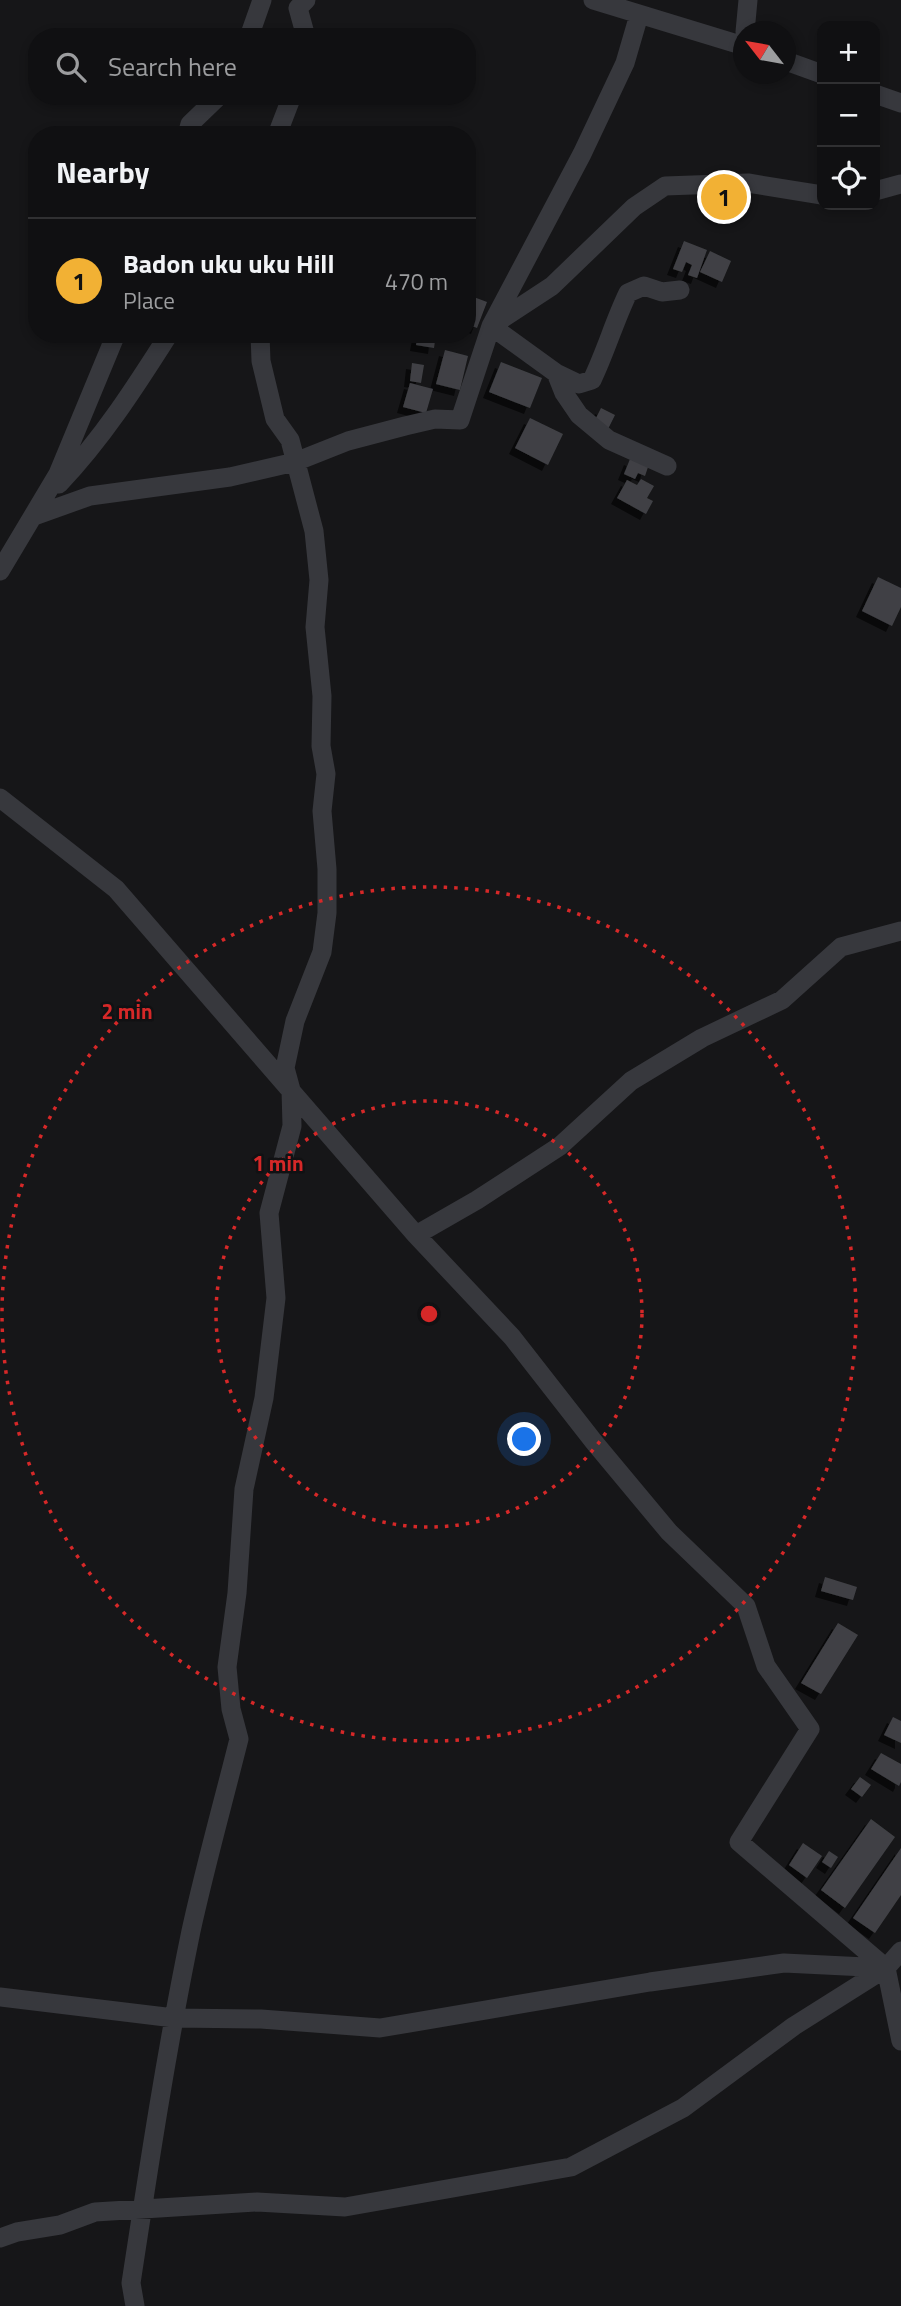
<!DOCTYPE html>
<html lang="en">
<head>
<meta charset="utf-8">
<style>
	body { margin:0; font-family:"Titillium Web",sans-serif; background:#19191b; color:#f1f3f6 }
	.controls { position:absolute; right:21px; top:21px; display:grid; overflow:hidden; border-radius:14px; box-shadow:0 4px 10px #0003 }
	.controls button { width:63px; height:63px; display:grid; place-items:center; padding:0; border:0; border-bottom:2px solid #303032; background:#101012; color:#f1f3f6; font:35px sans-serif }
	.compass { position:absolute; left:733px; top:21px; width:63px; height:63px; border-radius:50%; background:#101012; box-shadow:0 4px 10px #0003; rotate:301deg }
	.you { position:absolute; left:525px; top:1440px; width:24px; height:24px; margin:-18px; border:5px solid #fff; border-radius:50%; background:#1a73e8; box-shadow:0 0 0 10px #1a73e833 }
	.badge { display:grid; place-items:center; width:46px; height:46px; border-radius:50%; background:#f2b134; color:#111; font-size:23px; font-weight:700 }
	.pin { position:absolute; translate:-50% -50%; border:4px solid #fff; box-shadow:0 2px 7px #0006 }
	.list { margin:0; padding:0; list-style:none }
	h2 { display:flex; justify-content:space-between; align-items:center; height:91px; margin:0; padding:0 28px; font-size:30px }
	h2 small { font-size:23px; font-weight:400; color:#9c9d9f }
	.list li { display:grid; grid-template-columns:46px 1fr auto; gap:21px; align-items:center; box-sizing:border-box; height:126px; padding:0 28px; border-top:2px solid #303032 }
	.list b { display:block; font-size:26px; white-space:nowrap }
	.list p { margin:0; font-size:23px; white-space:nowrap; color:#9c9d9f }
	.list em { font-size:23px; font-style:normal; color:#9c9d9f }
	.icon { flex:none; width:38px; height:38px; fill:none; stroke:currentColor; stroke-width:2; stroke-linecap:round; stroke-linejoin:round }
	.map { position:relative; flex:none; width:901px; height:2306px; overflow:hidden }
	.search { position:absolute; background:#101012; box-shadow:0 4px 10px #0003; left:28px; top:28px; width:448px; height:77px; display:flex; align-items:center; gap:18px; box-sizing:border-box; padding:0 24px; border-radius:28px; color:#9c9d9f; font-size:26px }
	.panel { position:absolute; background:#101012; box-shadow:0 4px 10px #0003; left:28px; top:126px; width:448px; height:217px; border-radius:28px }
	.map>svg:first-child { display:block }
	.building { fill:#404145; filter:url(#shadow) }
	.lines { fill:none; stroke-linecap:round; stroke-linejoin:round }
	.street { stroke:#37383d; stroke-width:19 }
	.ring { fill:none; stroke:#d62828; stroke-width:3.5; stroke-dasharray:3.5 7 }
	.centre { fill:#d62828; stroke:#111113; stroke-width:3.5 }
	.ring-label { font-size:21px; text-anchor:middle; font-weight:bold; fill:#d62828; stroke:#111113; stroke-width:5; stroke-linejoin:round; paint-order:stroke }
</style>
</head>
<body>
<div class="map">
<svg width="901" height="2306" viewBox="0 0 901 2306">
	<defs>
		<filter id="shadow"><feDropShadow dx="-6" dy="6" stdDeviation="0" flood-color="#0009"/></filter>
	</defs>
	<rect width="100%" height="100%" fill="#161618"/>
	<path class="building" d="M684,241L707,250L697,278L688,275L692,265L686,262L682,272L673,269Z
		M710,251L731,261L722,282L700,272Z
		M471,296L487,302L477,328L467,324V304Z
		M418,334H436L434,348L416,345Z
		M445,350L468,356L460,390L436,384Z
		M501,362L542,378L530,408L489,392Z
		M412,363L424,365L421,383L410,381Z
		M410,383L433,389L426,413L403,407Z
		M601,408L615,415L608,429L594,422Z
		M530,418L563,434L548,465L515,448Z
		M630,459L648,467L645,476L638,473L635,479L624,474Z
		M641,479L654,486L647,498L653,501L646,514L617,498L627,480L637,485Z
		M878,577L901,588V607L892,626L862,611Z
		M825,1577L857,1587L853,1600L821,1591Z
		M838,1623L858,1635L821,1694L801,1683Z
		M893,1717L901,1721V1743L884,1735Z
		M881,1753L901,1764V1782L899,1786L871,1769Z
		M860,1777L871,1785L862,1797L851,1789Z
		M871,1819L895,1837L845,1908L821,1890Z
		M803,1843L822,1856L807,1878L789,1865Z
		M901,1848V1895L875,1933L853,1918Z
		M829,1851L838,1857L831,1868L822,1862Z"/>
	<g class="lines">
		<path class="street" d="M306,0L298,8L306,37
			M593,0L744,46
			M745,32L748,0
			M249,37L262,0
			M786,61L822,74
			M875,94L901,103
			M187,135L190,124L219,96
			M277,135L292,96
			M875,191L901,184
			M556,373L579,384L592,380C606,351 614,322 628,293L644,286L662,292L680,290
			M667,466L609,440L579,415L564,393L556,373L491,326L552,286L634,207L665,186L748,183L822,195
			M59,484C102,439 136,386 169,334
			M34,516L90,496L230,477L295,462L348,441L405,426L435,419L460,420L491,326L582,154L625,63L639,15
			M0,571L58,474L116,334
			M0,798L116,889L416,1235L512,1337L594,1442L669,1532L746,1606L766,1666L810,1729L739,1842L886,1968L901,2041
			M416,1235L477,1200L560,1146L631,1081L702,1038L782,1000L841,947L901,931
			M0,1997L174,2018L261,2019L380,2028L650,1982L784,1963L886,1968
			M0,2238L17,2232L60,2225L95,2212L257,2202L345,2207L571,2167L683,2108L794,2026L886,1968L901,1951
			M135,2306L131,2283C149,2165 167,2047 191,1931C205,1867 223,1803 239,1739L231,1709L227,1667L237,1593L244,1489L264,1398L276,1298L269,1213L292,1126L291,1090L285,1068L295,1021L322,952L327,913V869L322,811L326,774L321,746L322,696L315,627L319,580L314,531L290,440L275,419L261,361L260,334"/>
	</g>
	<g class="ring">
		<circle cx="429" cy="1314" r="213"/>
		<circle cx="429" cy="1314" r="427"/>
	</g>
	<circle cx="429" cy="1314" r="10" class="centre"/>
	<g class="ring-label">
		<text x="127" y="1019">2 min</text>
		<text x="278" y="1171">1 min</text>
	</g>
</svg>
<div class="controls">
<button>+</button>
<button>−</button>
<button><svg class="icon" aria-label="locate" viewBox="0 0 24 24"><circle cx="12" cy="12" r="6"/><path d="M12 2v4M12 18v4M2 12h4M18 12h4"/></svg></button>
</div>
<svg class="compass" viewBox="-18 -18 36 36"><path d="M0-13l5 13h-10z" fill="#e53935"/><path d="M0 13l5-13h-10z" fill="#9c9d9f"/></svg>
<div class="you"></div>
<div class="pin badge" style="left:724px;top:197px">1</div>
<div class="search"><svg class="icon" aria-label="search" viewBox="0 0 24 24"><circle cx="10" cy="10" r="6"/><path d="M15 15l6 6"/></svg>Search here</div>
<section class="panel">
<h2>Nearby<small></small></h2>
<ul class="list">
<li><span class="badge">1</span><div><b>Badon uku uku Hill</b><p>Place</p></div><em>470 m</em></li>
</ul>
</section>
</div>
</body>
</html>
